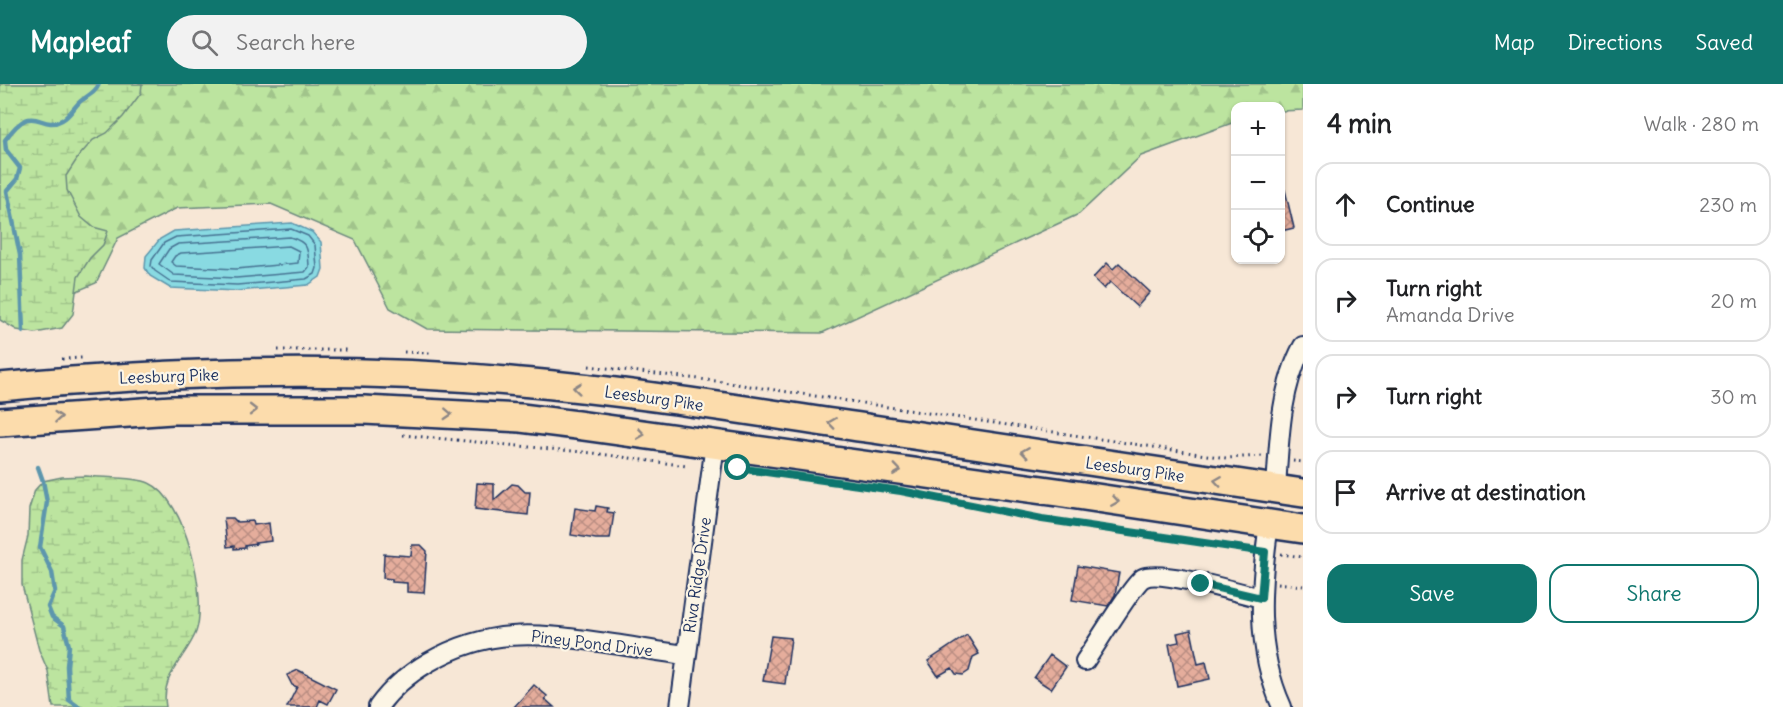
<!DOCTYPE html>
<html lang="en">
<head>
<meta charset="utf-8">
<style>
	body { margin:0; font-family:Delius,sans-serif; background:#f2f2f2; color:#202124 }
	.controls { position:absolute; right:18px; top:18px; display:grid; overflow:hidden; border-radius:12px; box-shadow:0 2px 4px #0004 }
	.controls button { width:54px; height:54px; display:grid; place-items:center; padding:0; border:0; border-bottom:2px solid #e0e0e0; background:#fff; color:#202124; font:30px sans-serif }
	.stop { position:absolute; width:18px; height:18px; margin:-14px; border:4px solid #0f766e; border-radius:50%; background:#fff }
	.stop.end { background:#0f766e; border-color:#fff; box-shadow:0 2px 6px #0008 }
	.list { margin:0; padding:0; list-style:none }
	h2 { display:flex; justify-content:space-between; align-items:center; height:78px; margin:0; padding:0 24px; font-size:26px }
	h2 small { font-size:20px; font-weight:400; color:#757577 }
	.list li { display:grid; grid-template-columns:39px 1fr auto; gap:18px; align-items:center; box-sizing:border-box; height:84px; margin:0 12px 12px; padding:0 12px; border:2px solid #e0e0e0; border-radius:18px }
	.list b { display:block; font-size:22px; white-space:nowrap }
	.list p { margin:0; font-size:20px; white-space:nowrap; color:#757577 }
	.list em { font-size:20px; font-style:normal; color:#757577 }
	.actions { display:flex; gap:12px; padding:18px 24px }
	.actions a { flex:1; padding:14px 0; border:2px solid #0f766e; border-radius:18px; text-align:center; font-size:21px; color:#0f766e }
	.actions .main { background:#0f766e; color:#fff }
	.icon { flex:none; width:33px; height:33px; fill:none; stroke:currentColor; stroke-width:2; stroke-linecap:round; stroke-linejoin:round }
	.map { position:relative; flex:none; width:1303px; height:623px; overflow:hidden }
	header { display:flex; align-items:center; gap:36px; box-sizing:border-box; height:84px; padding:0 30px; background:#0f766e; color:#fff }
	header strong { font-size:28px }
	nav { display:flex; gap:33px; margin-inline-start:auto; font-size:21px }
	.search { width:420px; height:54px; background:#f2f2f2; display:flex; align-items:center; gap:15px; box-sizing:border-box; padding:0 21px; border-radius:33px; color:#757577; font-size:22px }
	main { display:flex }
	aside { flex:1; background:#fff }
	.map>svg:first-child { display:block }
	.forest { fill:url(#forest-firs); stroke:#6c8a7e; stroke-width:1.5 }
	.wetland { fill:url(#wetland-marsh); stroke:#6c8a7e; stroke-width:1.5 }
	.water { fill:#89dae2; stroke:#5d96ad; stroke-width:1.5 }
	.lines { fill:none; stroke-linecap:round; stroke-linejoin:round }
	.shore { stroke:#477393; stroke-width:1.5 }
	.stream { stroke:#5d96ad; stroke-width:4.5 }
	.building { fill:url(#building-cross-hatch); stroke:#1b2f5e; stroke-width:1.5 }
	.minor-casing { stroke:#1b2f5e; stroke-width:22 }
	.highway-casing { stroke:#1b2f5e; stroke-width:32 }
	.path { stroke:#1b2f5e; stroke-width:3; stroke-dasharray:1.5 4.5; stroke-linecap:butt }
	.minor { stroke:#fcf5e5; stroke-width:18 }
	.highway { stroke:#fcdcac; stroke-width:27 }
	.oneway { stroke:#8c8685 }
	.route { stroke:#0f766e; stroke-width:8 }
	.labels { text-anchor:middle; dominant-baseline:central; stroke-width:4.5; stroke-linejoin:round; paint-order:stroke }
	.street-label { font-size:16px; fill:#1b2f5e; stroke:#fcf5e5 }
</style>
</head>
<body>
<header>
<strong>Mapleaf</strong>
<div class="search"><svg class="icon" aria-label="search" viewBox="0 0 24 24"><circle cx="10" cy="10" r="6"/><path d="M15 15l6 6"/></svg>Search here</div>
<nav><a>Map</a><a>Directions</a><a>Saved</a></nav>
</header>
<main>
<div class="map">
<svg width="1303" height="623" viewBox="0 0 1303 623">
	<defs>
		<pattern id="forest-firs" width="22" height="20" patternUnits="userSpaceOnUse" patternTransform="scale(1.5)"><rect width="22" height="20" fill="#bce49f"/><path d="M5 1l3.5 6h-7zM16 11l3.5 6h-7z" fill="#a1c48b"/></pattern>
		<pattern id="wetland-marsh" width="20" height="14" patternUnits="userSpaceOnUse" patternTransform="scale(1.5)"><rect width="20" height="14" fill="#bce49f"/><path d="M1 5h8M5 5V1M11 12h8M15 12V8" fill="none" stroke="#a1c48b"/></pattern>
		<pattern id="building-cross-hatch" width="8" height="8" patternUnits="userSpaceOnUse" patternTransform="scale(1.5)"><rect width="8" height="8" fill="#e5ad9c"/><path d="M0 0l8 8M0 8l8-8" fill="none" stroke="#b98d82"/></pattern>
	</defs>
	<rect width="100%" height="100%" fill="#f7e7d6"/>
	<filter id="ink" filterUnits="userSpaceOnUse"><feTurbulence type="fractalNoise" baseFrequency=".0167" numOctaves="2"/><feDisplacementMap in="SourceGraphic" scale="12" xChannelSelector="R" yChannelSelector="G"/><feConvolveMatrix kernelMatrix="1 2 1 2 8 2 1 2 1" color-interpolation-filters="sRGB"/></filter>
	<g filter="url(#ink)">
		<path class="forest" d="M0,0H1303V26L1281,27L1280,22H1236L1235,38L1141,72L1079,130L822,249L427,245L390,224L355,156L271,120L177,124L118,154L96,199L23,230Z"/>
		<path class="wetland" d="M0,0H142L141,9L123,33L107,49L93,56L79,72L66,92L67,106L81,133L93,143L108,147L103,161L90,174L78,193L73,230L62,244L35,249L17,246L0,236Z
			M86,392C102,394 136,393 149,399C186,415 208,514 196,548C186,574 160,591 166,623H53L48,587L39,566L22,501V476L28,452L29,425L35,406L43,397L62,393Z"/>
		<path class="water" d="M292,139L312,148L321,158L323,185L320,193L308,201L237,207L170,204L150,192L145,184L146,172L160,155L174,147Z"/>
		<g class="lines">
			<path class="shore" d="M291,145L308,152L315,161L317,184L315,190L306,195L237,201L171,198L155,187L151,182L152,176L164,159L176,153Z
				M290,153C309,159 308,165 309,183L305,188L236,194L174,191L159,180L169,165L178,160Z
				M289,162L299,167L298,179L236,185L176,182L171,178L175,172L181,169Z"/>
			<path class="stream" d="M23,248L20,171L7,107L17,95L20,84L6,66L5,56C35,14 39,49 62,36C70,32 75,21 82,16C89,11 96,8 99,0
				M38,383L43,397L47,418L40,463L52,488L55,507L48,523L52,533L64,542L69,562L67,582L69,616L79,623"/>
		</g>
		<path class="building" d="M1281,106H1285L1294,144L1281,147Z
			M1107,179L1113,185L1119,179L1150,208L1137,223L1110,198L1104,205L1093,194Z
			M477,399L494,400V416L512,400L518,401L525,408H530L528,431L475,425Z
			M596,422L608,424L607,428L614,429L610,455H596L571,451L575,424L595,427Z
			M224,434H233L237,438L253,437L254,441L269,439L271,457L255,459L256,460L245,462V464L234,465V462L227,463Z
			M412,461H421L427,467L424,509L407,508V499L392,498V495L383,494L384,470L411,472Z
			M1078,482L1119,489L1115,511L1108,522L1072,516Z
			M1191,546L1198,580L1206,578L1210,595L1177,602L1169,560L1179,558L1177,549Z
			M967,551L979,570L973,573L969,587L963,591L956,590L952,584L938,592L928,577Z
			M771,552L791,554L785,600L763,597Z
			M1050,571L1066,583L1051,605L1034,594Z
			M298,586L336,605L328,620L320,616L317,623H287L297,603L292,601L287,591Z
			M534,601L547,612L545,615L554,623H514Z"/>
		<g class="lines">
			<defs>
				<path id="minor" d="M1276,405C1279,358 1280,304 1303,262
					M1269,440C1260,502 1255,563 1282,623
					M1085,577C1095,563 1133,500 1143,494C1158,485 1241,509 1261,514
					M378,623C391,605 410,589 429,578C488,544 535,549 599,558C628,562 657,567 685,571
					M680,623L715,360"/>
				<path id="highway" d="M0,303C173,287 347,282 520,298C638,308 755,328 873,345C1016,367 1160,387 1303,409
					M0,338L172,326H364L521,334L577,341L1057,408L1303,445"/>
			</defs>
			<use href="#minor" class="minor-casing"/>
			<use href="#highway" class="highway-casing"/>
			<path class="path" d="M278,266H346
				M404,268L430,269
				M62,275L82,274
				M589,282L716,297L1226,374L1263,372
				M403,351L593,369L687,382
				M1293,377L1303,378
				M935,414L1042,435L1251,465
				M1281,470L1303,473
				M1278,499L1303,502"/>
			<use href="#minor" class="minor"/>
			<use href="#highway" class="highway"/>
		</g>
		<defs><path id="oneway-chevron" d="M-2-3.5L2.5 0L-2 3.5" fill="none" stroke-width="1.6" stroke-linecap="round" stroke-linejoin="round" transform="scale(1.5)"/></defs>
		<g class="oneway">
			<use href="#oneway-chevron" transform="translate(577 304) rotate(-174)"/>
			<use href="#oneway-chevron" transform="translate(253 326)"/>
			<use href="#oneway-chevron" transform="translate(448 330) rotate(3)"/>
			<use href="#oneway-chevron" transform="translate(58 333) rotate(-4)"/>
			<use href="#oneway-chevron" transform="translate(832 339) rotate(-172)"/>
			<use href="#oneway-chevron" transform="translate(641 350) rotate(8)"/>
			<use href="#oneway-chevron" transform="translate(1025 368) rotate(-172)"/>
			<use href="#oneway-chevron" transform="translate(897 386) rotate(8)"/>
			<use href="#oneway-chevron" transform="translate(1218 397) rotate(-172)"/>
			<use href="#oneway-chevron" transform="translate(1115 417) rotate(9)"/>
		</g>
	</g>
	<g class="lines" filter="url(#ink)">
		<path class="route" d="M738,384L901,407L1042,435L1265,468L1261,514L1201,500"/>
	</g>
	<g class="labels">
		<g class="street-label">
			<text transform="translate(169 292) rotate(-2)">Leesburg Pike</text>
			<text transform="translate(654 314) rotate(8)">Leesburg Pike</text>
			<text transform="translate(1135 385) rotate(8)">Leesburg Pike</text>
			<text transform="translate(697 491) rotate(-82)">Riva Ridge Drive</text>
			<text transform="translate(592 559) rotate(7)">Piney Pond Drive</text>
		</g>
	</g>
</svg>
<div class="controls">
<button>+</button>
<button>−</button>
<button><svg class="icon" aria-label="locate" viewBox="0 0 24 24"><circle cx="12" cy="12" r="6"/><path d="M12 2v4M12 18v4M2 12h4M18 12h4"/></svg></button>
</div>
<div class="stop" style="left:738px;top:384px"></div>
<div class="stop end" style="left:1201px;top:500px"></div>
</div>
<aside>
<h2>4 min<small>Walk · 280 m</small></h2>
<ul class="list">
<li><svg class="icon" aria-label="ahead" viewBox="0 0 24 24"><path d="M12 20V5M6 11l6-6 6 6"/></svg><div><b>Continue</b></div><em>230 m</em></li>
<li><svg class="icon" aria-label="right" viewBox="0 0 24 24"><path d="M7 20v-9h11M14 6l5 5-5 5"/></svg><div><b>Turn right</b><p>Amanda Drive</p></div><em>20 m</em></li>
<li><svg class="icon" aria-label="right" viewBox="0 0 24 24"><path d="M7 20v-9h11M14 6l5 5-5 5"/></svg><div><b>Turn right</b></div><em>30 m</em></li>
<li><svg class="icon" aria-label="arrive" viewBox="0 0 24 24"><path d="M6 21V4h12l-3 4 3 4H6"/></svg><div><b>Arrive at destination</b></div></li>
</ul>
<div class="actions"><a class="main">Save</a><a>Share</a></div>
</aside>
</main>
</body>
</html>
